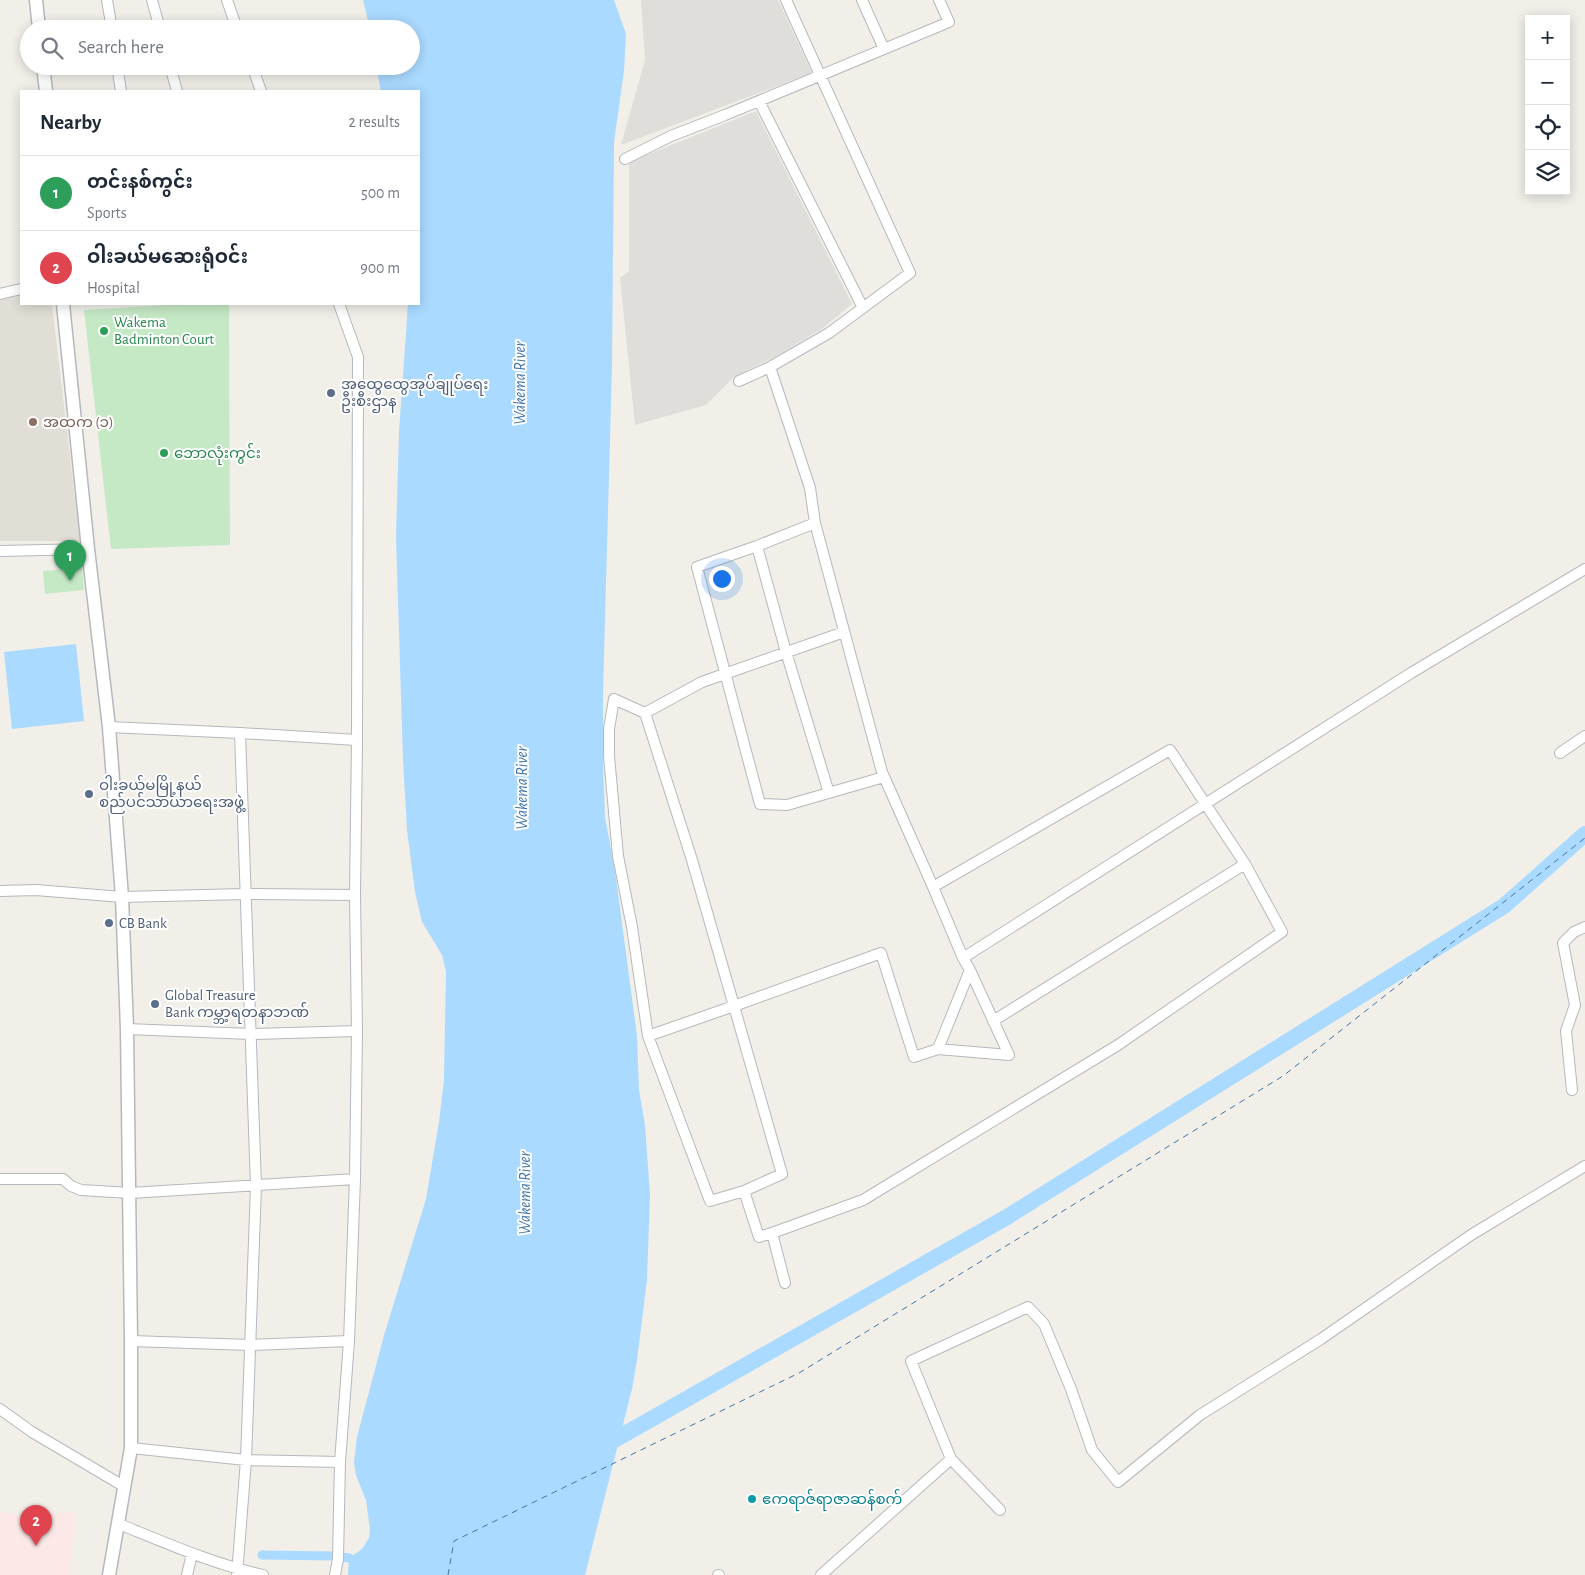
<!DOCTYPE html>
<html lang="en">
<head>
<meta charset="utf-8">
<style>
	body { margin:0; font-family:"Alegreya Sans","Noto Sans Myanmar",sans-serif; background:#f2f2f3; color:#1f2937 }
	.controls { position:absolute; right:15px; top:15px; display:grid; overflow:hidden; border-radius:0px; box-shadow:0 2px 12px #0003 }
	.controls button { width:45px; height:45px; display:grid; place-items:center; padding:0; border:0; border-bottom:1px solid #e0e1e3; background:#fff; color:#1f2937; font:25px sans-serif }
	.you { position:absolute; left:721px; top:578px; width:18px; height:18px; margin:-12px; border:4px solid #fff; border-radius:50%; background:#1a73e8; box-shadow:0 0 0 8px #1a73e833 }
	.badge { display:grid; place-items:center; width:32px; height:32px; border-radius:50%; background:#ea4335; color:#fff; font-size:16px; font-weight:700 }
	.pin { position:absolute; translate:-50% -41px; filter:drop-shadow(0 1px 2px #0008) }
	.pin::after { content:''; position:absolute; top:26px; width:18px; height:15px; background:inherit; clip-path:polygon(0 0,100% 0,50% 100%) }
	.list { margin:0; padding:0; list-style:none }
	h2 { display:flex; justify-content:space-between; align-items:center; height:65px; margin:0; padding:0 20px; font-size:21px }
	h2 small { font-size:16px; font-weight:400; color:#747a83 }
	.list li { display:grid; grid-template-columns:32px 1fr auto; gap:15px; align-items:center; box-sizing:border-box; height:75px; padding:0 20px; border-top:1px solid #e0e1e3 }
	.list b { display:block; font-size:19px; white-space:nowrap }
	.list p { margin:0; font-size:16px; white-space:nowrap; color:#747a83 }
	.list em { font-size:16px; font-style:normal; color:#747a83 }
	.icon { flex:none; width:28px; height:28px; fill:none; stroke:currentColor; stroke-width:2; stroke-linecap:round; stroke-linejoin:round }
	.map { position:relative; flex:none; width:1585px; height:1575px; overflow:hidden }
	.search { position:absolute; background:#fff; box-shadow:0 2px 12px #0003; left:20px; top:20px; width:400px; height:55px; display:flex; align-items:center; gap:12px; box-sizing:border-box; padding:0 18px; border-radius:28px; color:#747a83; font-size:19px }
	.panel { position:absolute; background:#fff; box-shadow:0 2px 12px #0003; left:20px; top:90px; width:400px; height:215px; border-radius:0px }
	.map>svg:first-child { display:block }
	.industrial { fill:#e0deda }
	.education { fill:#e1ded6 }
	.medical { fill:#fce8e6 }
	.green { fill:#c5e8c5 }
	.water { fill:#aadaff }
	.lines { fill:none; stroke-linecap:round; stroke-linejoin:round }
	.canal { stroke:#aadaff; stroke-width:9 }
	.river { stroke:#aadaff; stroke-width:16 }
	.ferry { stroke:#4174aa; stroke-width:1; stroke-dasharray:6 5; stroke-linecap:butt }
	.minor-casing { stroke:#b5b8bc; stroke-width:12 }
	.tertiary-casing { stroke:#b5b8bc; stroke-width:15 }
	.minor { stroke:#fff; stroke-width:10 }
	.tertiary { stroke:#fff; stroke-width:12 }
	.leisure-dot { fill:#2e9e5b; stroke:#fff; stroke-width:2 }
	.service-dot { fill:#5c6f8a; stroke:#fff; stroke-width:2 }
	.education-dot { fill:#8d6e63; stroke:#fff; stroke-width:2 }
	.culture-dot { fill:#0f9aa8; stroke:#fff; stroke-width:2 }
	.labels { text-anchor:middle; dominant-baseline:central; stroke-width:4; stroke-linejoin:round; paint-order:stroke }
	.leisure-label { font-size:15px; fill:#27864d; stroke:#fff; text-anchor:start }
	.service-label { font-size:15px; fill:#4e5e75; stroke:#fff; text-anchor:start }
	.education-label { font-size:15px; fill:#785e54; stroke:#fff; text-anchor:start }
	.culture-label { font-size:15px; fill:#0d838f; stroke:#fff; text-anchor:start }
	.water-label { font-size:16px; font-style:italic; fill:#4174aa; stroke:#fff }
</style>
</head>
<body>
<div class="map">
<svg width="1585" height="1575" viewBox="0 0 1585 1575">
	<rect width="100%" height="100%" fill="#f1efe8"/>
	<path class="industrial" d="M641,0H778L812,73L621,145L645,60Z
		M756,111L852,304L823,328L776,356L734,377L706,405L635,425L620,278L629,271V162Z"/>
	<path class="education" d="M21,295V304H52L80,541H0V300Z"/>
	<path class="medical" d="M0,1512L29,1516L75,1512L69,1575H0Z"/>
	<path class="green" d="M184,304H229L230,545L111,549L84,310Z
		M82,568L84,590L45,594L43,571Z"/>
	<path class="water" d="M363,0H614L626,34L624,71L614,142L612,367L603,693V766L605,817L615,871L637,1036L639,1090L645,1125L650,1194L647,1280L637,1360L632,1389L585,1575H348L349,1558L362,1549L369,1538L370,1530L366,1500L356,1475L354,1462L357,1437L385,1332L426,1199L439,1122L444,1080L446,972L442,955L422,922L415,892L407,830L403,760L396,537L399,432L408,304H419V91H381L376,66H411V29H370Z
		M76,644L84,721L12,729L4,652Z"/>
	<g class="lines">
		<path class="canal" d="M262,1555L334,1556
			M341,1557L349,1558"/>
		<path class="river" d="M602,1447L1007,1217L1504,906L1585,834"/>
		<path class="ferry" d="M448,1575L454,1541L799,1373L1283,1076L1585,838"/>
		<defs>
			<path id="minor" d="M107,0L112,29
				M152,0L160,29
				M227,0L237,29
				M862,0L884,49
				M117,66L121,91
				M170,66L177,91
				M252,66L261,91
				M759,101L863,308
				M625,159L671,136L725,115L949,22L939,0
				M0,294L21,289
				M770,367L810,488L815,523L882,772L933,887L963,958L970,970L1009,1055L938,1049
				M739,381L770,367L829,333L910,273L786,0
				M815,523L757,546L697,567L760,804L787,805L884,777
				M757,546L786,652L829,793
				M0,551L88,549
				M645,713L692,860L734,1006L881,953L914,1057L938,1049L970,970
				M109,727L240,733L357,740
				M1560,753L1585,736
				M0,891L36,890L122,897L245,894L355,895
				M963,958L1411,673L1585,569
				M993,1021L1245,864
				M127,1029L251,1034L357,1031
				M648,1036L734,1006L782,1174L744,1191L710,1201L648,1036L632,927L618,856L609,756V729L614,699L645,713L702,682L844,632
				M1572,1090L1566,1031L1575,1005L1563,943L1574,932L1585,927
				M0,1179H63L71,1186L81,1190L130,1193L355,1179
				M744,1191L759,1237L772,1233
				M785,1283L772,1233L863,1200L1118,1045L1282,932L1245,864L1170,750L933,887
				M131,1341L251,1345L349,1341
				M0,1409L32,1432L125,1487
				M131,1448L246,1460L340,1462
				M951,1459L1000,1510
				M119,1524C166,1543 213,1564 263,1575
				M187,1575L192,1554
				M237,1575L246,1460L256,1186L240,733
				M335,1575L338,1559L340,1462L349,1341L355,1179L357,1031L355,895L357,740L358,357L339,304
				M718,1575H719
				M821,1575L951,1459L911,1361L1028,1307L1044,1324L1071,1389L1092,1450L1118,1482L1200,1415L1321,1339L1471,1235L1585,1166"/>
			<path id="tertiary" d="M36,0L39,29
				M43,66L46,91
				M63,304L88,549L109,727L122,897L127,1029L131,1341V1448L109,1575"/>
		</defs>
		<use href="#minor" class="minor-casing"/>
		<use href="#tertiary" class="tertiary-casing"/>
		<use href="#minor" class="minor"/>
		<use href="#tertiary" class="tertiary"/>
	</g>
	<g class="leisure-dot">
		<circle cx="104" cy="331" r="5"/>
		<circle cx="164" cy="453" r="5"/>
	</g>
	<g class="service-dot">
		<circle cx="331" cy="393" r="5"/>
		<circle cx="89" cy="794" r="5"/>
		<circle cx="109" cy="923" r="5"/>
		<circle cx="155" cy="1004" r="5"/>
	</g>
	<circle class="education-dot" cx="33" cy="422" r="5"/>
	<circle class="culture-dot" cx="752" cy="1499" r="5"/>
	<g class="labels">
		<g class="leisure-label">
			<text x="114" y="322">Wakema<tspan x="114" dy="17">Badminton Court</tspan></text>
			<text x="174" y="453">ဘောလုံးကွင်း</text>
		</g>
		<g class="service-label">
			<text x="341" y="384">အထွေထွေအုပ်ချုပ်ရေး<tspan x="341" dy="17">ဦးစီးဌာန</tspan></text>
			<text x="99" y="785">ဝါးခယ်မမြို့နယ်<tspan x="99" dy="17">စည်ပင်သာယာရေးအဖွဲ့</tspan></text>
			<text x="119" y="923">CB Bank</text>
			<text x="165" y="995">Global Treasure<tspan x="165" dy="17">Bank ကမ္ဘာ့ရတနာဘဏ်</tspan></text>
		</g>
		<g class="education-label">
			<text x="43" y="422">အထက (၁)</text>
		</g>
		<g class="culture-label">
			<text x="762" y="1499">ဧကရာဇ်ရာဇာဆန်စက်</text>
		</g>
		<g class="water-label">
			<text transform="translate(520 383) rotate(-90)">Wakema River</text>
			<text transform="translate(522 788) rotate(-90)">Wakema River</text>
			<text transform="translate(525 1193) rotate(-90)">Wakema River</text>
		</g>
	</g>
</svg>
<div class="controls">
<button>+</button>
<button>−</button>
<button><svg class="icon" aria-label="locate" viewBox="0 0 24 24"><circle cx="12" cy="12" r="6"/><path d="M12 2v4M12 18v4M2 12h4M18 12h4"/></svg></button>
<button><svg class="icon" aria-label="layers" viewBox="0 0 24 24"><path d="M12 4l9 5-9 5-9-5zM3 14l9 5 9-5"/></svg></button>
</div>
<div class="you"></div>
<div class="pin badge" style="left:70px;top:581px;background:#2e9e5b">1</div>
<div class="pin badge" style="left:36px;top:1546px;background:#e0444e">2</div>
<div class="search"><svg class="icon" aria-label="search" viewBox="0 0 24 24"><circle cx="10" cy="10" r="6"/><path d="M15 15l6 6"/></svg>Search here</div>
<section class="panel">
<h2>Nearby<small>2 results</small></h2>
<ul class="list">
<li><span class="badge" style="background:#2e9e5b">1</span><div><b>တင်းနစ်ကွင်း</b><p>Sports</p></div><em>500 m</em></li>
<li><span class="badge" style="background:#e0444e">2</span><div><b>ဝါးခယ်မဆေးရုံဝင်း</b><p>Hospital</p></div><em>900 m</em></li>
</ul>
</section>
</div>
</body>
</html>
